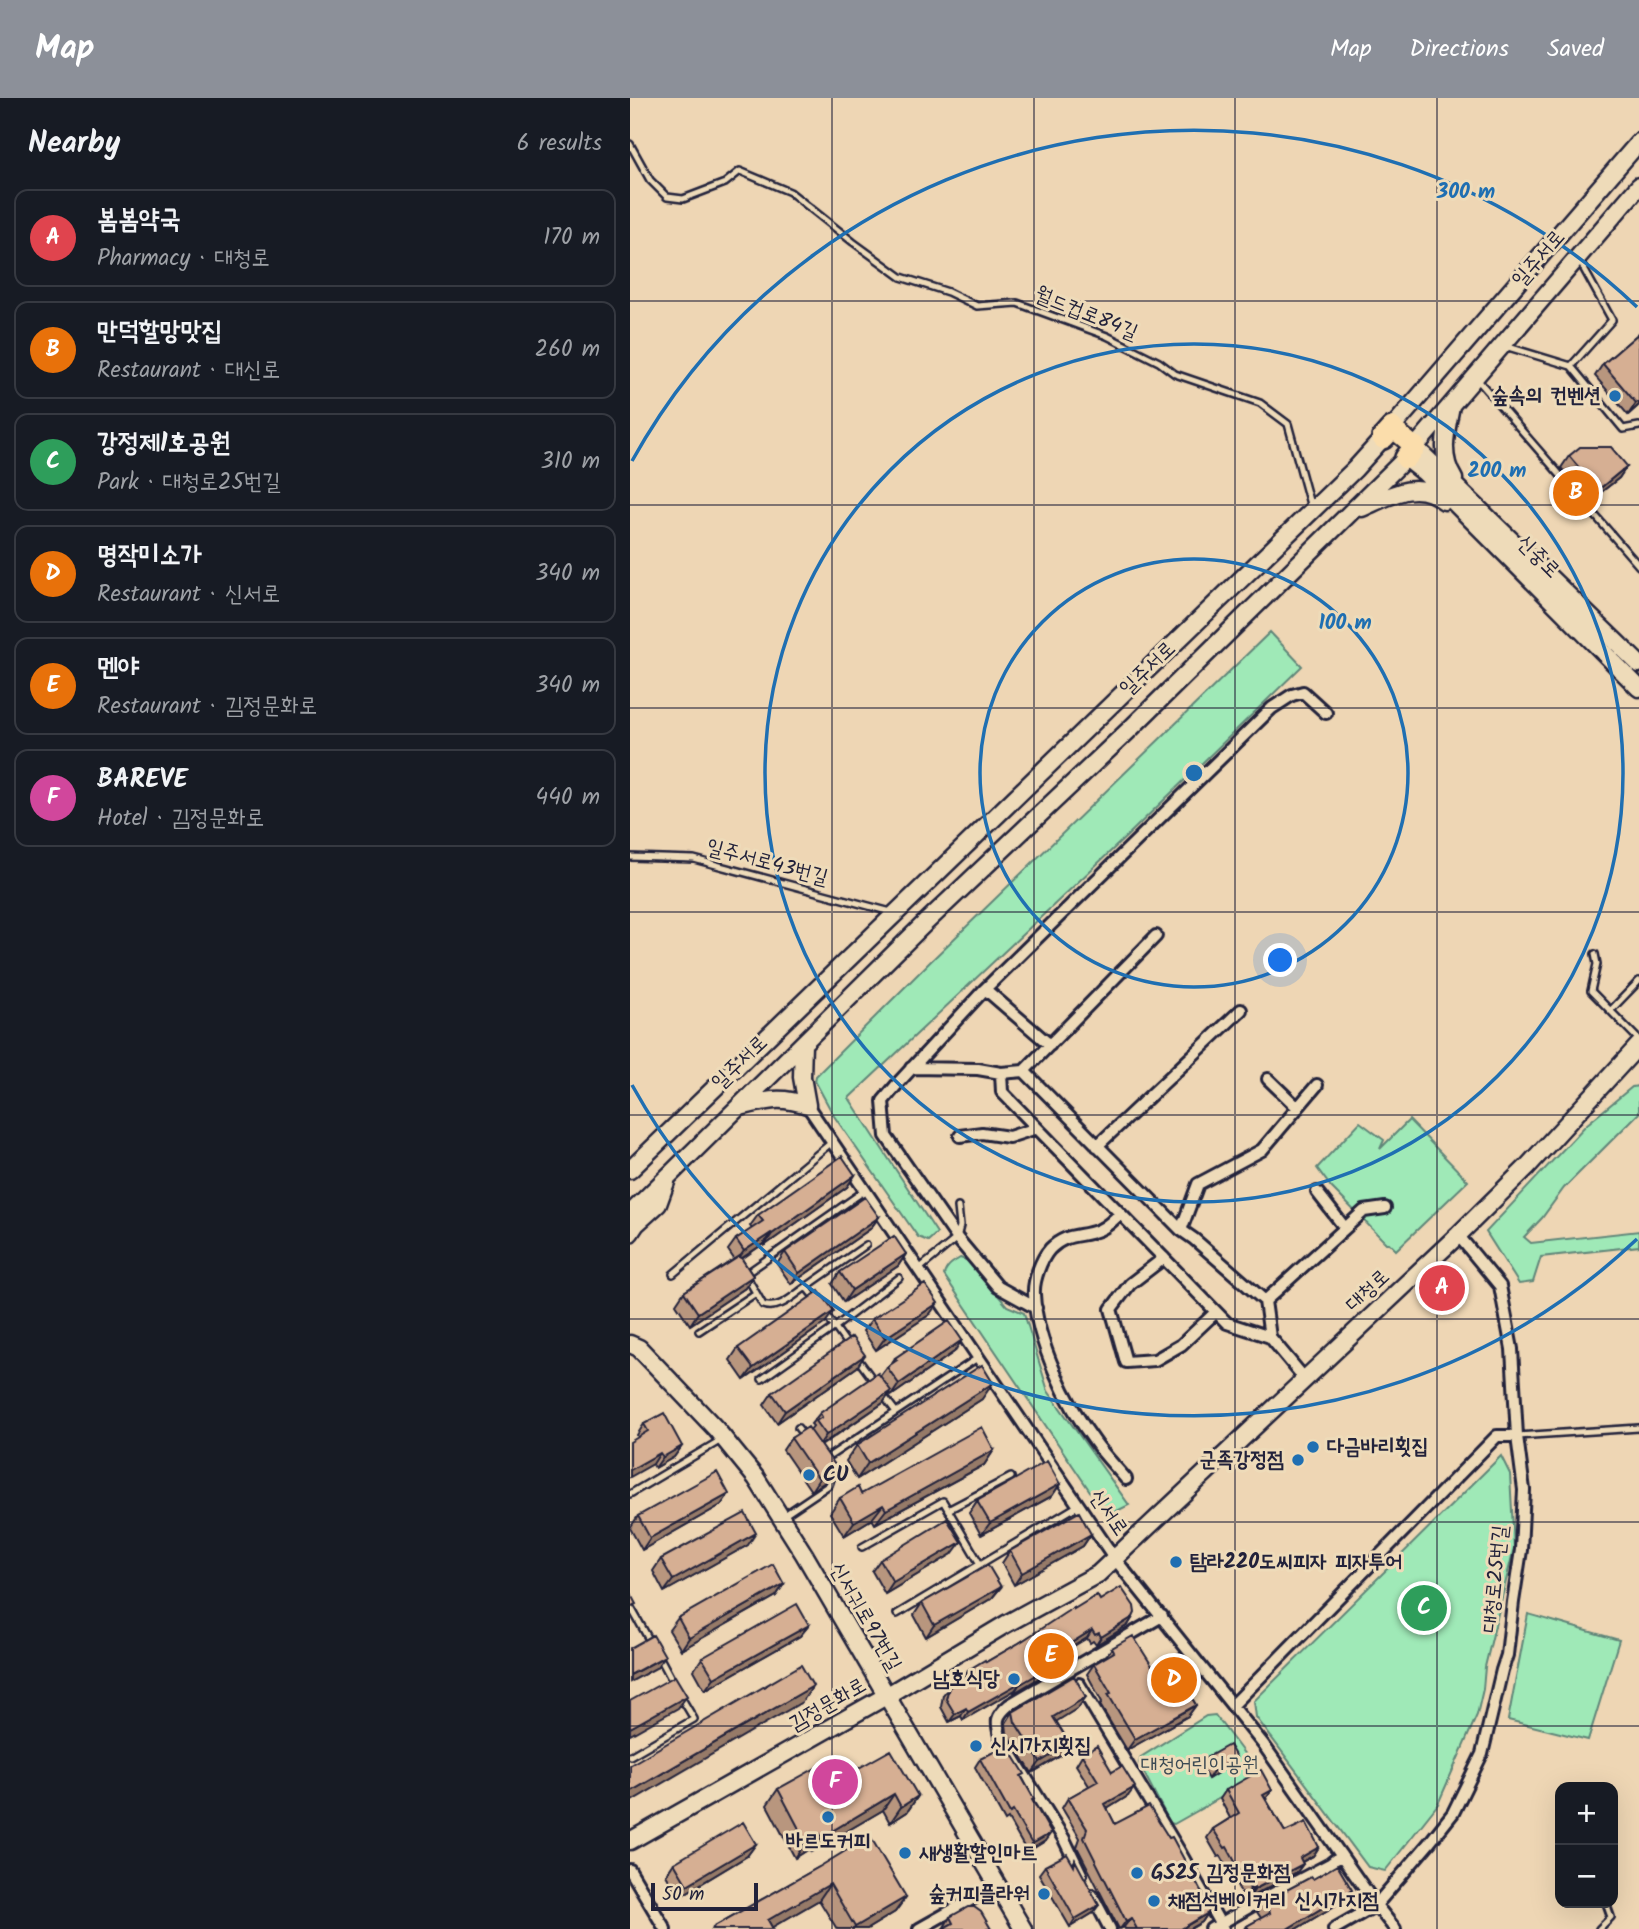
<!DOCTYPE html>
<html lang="en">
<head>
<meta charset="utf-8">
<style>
	body { margin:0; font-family:Kalam,"Poor Story",sans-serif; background:#242831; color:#f1f3f6 }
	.controls { position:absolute; right:21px; bottom:21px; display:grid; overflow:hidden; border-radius:14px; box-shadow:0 7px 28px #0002 }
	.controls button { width:63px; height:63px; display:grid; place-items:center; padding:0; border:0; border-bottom:2px solid #363941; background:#171b24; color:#f1f3f6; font:35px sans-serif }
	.scale { position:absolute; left:21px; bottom:18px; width:107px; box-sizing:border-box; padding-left:7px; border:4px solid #22223b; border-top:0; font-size:19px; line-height:24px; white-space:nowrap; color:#22223b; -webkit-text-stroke:5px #eedbb9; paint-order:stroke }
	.you { position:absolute; left:651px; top:863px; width:24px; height:24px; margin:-18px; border:5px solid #fff; border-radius:50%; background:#1a73e8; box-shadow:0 0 0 10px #1a73e833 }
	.badge { display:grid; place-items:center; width:46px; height:46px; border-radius:50%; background:#8c9099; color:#fff; font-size:23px; font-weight:700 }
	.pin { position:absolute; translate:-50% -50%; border:4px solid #fff; box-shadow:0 2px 7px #0006 }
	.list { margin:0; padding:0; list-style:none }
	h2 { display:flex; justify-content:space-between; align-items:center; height:91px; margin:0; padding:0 28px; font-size:30px }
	h2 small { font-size:23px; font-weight:400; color:#9ea1a6 }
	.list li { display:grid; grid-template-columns:46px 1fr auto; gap:21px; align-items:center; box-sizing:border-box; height:98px; margin:0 14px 14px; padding:0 14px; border:2px solid #363941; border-radius:14px }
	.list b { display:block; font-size:26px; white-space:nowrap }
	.list p { margin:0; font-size:23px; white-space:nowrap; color:#9ea1a6 }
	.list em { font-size:23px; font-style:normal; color:#9ea1a6 }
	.map { position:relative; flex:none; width:1009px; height:1831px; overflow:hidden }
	header { display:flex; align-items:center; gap:42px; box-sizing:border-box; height:98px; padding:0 35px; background:#8c9099; color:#fff }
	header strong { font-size:33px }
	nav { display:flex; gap:38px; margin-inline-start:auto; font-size:24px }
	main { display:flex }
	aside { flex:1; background:#171b24 }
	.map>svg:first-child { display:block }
	.green { fill:#9fe9b7; stroke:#608679; stroke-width:2 }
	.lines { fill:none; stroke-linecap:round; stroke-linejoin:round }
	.lane-casing { stroke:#22223b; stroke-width:10 }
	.street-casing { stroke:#22223b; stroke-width:16 }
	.secondary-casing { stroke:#22223b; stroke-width:21 }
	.primary-casing { stroke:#22223b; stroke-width:23 }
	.highway-casing { stroke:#22223b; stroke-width:26 }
	.lane { stroke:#eedbb9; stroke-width:5 }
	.street { stroke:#eedbb9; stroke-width:10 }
	.secondary { stroke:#eedbb9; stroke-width:16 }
	.primary { stroke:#fbddab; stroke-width:18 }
	.highway { stroke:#fbddab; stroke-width:21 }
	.wall { fill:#b8967e; stroke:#22223b; stroke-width:2 }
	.shaded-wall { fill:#967a67; stroke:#22223b; stroke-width:2 }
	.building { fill:#d6af93; stroke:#22223b; stroke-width:2 }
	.grid { fill:none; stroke:#22223b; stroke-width:2; stroke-opacity:0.55 }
	.ring { fill:none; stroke:#1f6fb2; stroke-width:3.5 }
	.poi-dot { fill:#1f6fb2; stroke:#eedbb9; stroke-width:2.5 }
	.labels { text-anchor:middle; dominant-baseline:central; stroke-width:6; stroke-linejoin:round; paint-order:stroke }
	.street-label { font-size:21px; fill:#22223b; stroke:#eedbb9 }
	.poi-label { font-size:21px; font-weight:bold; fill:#22223b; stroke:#eedbb9; text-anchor:start }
	.park-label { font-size:21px; fill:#3b4a54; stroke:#eedbb9 }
	.centre { fill:#1f6fb2; stroke:#eedbb9; stroke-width:3.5 }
	.ring-label { font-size:21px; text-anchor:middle; font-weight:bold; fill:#1f6fb2; stroke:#eedbb9; stroke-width:6; stroke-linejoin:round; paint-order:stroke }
</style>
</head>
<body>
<header>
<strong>Map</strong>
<nav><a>Map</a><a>Directions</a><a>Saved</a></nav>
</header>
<main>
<aside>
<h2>Nearby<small>6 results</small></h2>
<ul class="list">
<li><span class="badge" style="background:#e0444e">A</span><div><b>봄봄약국</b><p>Pharmacy · 대청로</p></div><em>170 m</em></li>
<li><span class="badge" style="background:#e8710a">B</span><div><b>만덕할망맛집</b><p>Restaurant · 대신로</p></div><em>260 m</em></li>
<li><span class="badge" style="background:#2e9e5b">C</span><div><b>강정제1호공원</b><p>Park · 대청로25번길</p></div><em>310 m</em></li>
<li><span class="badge" style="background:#e8710a">D</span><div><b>명작미소가</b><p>Restaurant · 신서로</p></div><em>340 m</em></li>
<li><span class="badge" style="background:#e8710a">E</span><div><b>멘야</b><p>Restaurant · 김정문화로</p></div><em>340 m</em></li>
<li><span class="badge" style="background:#d1479c">F</span><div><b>BAREVE</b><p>Hotel · 김정문화로</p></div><em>440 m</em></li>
</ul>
</aside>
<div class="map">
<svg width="1009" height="1831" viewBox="0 0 1009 1831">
	<rect width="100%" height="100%" fill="#eed6b4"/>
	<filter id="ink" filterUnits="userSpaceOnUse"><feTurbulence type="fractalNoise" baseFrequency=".0143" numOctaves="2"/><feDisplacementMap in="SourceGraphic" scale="14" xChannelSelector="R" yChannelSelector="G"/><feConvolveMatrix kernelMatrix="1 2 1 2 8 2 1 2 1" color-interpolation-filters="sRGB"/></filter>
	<g filter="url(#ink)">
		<path class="green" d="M640,534L672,568L498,737L219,1000L307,1135L298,1143L288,1139L204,1018L185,983L186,978L300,864Z
			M1009,988V1015L934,1090L912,1120L894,1139L901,1145L1009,1133V1148L911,1159L903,1184L889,1186L856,1134L956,1027L1002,989Z
			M779,1022L838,1083L766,1152L759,1145H756L701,1089L687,1070L730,1024L754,1042L750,1051Z
			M330,1160L339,1163L377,1208L394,1215L418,1293L499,1407L481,1416L472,1411L314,1177C316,1168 323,1164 330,1160Z
			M871,1358L880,1376L884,1450L855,1569L853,1591L847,1617L808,1706L755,1773L738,1769L626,1619L624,1603Z
			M898,1516L989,1542L958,1642L878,1622Z
			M585,1617L628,1674L627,1679L544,1726L540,1725L509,1665L511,1659L576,1618Z"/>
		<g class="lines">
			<defs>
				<path id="lane" d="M0,46L20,82L37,99L53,101L95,85L110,73L160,94L223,144L271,179L318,194L347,208L387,205L477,238L529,264L545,276L630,305L658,326L681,410
					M875,248L941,268L993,331L1009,328
					M941,268L982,222L949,162
					M847,281L1009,468
					M0,759L64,761L261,814
					M965,856L967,866L961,893L1009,942
					M981,912L1009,883
					M289,1171L327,1140L330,1128L328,1109
					M43,1176L202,1044
					M176,1189L236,1147
					M185,1200L176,1189C164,1197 149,1213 133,1207L117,1179L120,1173L234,1093
					M196,1217L219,1249
					M69,1233L126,1195
					M227,1260L244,1283
					M132,1281L205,1229L269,1180
					M253,1297L266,1314
					M168,1330L175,1339
					M887,1338L1009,1330
					M194,1362L349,1259
					M0,1396L91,1342
					M318,1412L381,1379
					M153,1418L199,1387L202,1378L196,1370
					M232,1449L313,1403L350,1466
					M0,1508L21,1545
					M267,1516L449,1407
					M28,1556L43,1584
					M0,1658L64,1621L51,1599
					M969,1831L981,1819L976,1805"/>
				<path id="street" d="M355,891L420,947
					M281,970L348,971L371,975
					M394,973L526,838
					M638,981L668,1010
					M177,1007L485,1461L633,1646L746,1807L765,1831
					M330,1038L352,1035L379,1039L407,1030
					M467,1048L611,912
					M687,1094L715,1130
					M490,1115C484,1122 478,1128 469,1132C450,1140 437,1134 420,1151C411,1161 403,1183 404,1196C406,1243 437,1307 465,1344C474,1357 486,1369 496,1381
					M551,1132L568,1086L632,1052L687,987
					M534,1160L500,1186L481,1211L496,1264L525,1262L551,1247L586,1214
					M635,1203L734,1113L755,1110
					M406,1210L368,1189L327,1140L256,1038L253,1003L269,984L355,891L642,610L662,597L673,594L696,615
					M640,1239L597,1225L372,994L371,975L394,973L551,1132L564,1141L635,1203L640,1239L675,1281
					M449,1586L548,1751L593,1831
					M603,1607L867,1338H887
					M0,1772L35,1831
					M451,1776L434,1741L370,1638C366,1623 366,1618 379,1607L532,1518
					M462,1797L480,1831
					M289,1831L367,1787
					M581,1831L637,1799L700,1766L711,1757
					M704,1831L746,1807L800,1744L823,1715L852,1656L872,1572L877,1557L883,1504L891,1452L894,1392L887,1338L882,1251L870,1188L828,1137"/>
				<path id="secondary" d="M1009,88L785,349L1009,566
					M821,308C816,333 809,358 824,381
					M762,330L1009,44
					M732,410C759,398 788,380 814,403
					M173,946L172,979L177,1007
					M110,1009C137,1002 150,998 177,1007
					M0,1072L725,371L753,340
					M0,1116L293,827L498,633L776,360L795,375L1009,590
					M0,1135L6,1126L28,1106L36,1084
					M0,1246L9,1250L86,1331L126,1380L174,1456L393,1831
					M0,1743L256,1598L376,1526L468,1476L828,1137L897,1069L1009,947"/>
				<path id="primary" d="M762,330L785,349"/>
				<path id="highway" d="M753,340L762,330
					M776,360L785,349"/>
			</defs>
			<use href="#lane" class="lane-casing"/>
			<use href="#street" class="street-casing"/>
			<use href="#secondary" class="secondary-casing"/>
			<use href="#primary" class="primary-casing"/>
			<use href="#highway" class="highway-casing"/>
			<use href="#lane" class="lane"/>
			<use href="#street" class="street"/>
			<use href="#secondary" class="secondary"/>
			<use href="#primary" class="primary"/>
			<use href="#highway" class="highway"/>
		</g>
		<path class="wall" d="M1009,235V307L998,317L965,278L973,266Z
			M939,358L997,368L989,380L960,403L931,370Z
			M225,1077L217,1089L134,1148L133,1146L112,1161L123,1178L115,1190L60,1227L46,1206L54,1194L104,1161L98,1152L106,1141L122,1131L120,1128L128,1117Z
			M249,1119L240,1131L161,1186L147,1166L155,1154Z
			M276,1156L268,1168L214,1204L202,1186L210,1174Z
			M299,1217L246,1252L233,1233L242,1221Z
			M195,1225L114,1282L100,1262L108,1250Z
			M324,1254L261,1298L259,1296L253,1305L191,1348L203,1372L195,1384L181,1393L153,1352L161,1340L180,1332L183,1328L181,1326L190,1315L250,1278L257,1269L261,1266L265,1260Z
			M227,1269L147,1325L134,1307L142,1295Z
			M352,1301L227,1381L216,1363L227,1347Z
			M14,1326L52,1348L44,1359L25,1370L7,1337Z
			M364,1352L354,1367L245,1426L242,1421L214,1438L200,1415L210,1400L231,1396Z
			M430,1386L422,1398L351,1437L339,1415L347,1403Z
			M91,1407L12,1452L0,1430L8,1418Z
			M461,1436L453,1448L384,1487L372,1465L380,1453Z
			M118,1447L34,1494L23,1473L31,1461Z
			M322,1456L255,1496L242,1473L250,1462Z
			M154,1486L146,1498L51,1552L39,1532L48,1520Z
			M371,1489L362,1500L296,1539L284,1517L292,1505Z
			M470,1502L503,1519L498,1527L466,1547L463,1543L460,1545L457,1540L440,1550L436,1561L417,1573L414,1577L384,1595L385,1592L333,1622L331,1618L319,1624L311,1609L313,1597L319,1589L334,1581L333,1580L338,1572L356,1564L389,1545L444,1511Z
			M179,1527L170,1538L75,1592L64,1572L72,1560Z
			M482,1550L524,1571L563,1575L553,1587L566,1607L558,1618L497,1652L470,1607L472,1604L457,1576L464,1566L475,1559Z
			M448,1610L426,1623L440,1646L432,1657L402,1675L377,1635L376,1625L383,1614Z
			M452,1657L482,1674L498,1698L477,1711L485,1726L578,1815L572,1824L560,1831H495L494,1829L489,1831L447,1749L450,1740L432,1710L438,1700L459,1688L446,1667Z
			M576,1660L600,1667L578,1681L570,1668Z
			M350,1661L392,1679L404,1701L403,1703L415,1743L397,1754L378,1721L375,1723L345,1669Z
			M202,1685L288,1698L277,1714L260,1725L253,1712L181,1754L179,1751L165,1760L137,1707L148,1691Z
			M596,1692L636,1701L655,1734L689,1749L683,1758L672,1764L673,1766L667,1774L619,1800L618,1798L614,1800L591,1758L588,1759L577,1740L583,1731L600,1720L590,1701Z
			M126,1746L117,1758L49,1799L36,1777L44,1765Z
			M445,1762L463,1815L440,1829L409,1776L415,1768L443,1766Z
			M189,1769L276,1799L265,1814L237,1831H207L189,1802L142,1829L143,1831H82L83,1829Z
			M683,1781L716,1801L666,1831H615L617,1828L631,1820L627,1814L634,1804Z
			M320,1819L361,1831H313Z"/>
		<path class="shaded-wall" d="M1009,303V307L998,317L1006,305Z
			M997,368L989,380L960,403L968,392Z
			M225,1077L217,1089L134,1148L142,1136Z
			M249,1119L240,1131L161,1186L169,1175Z
			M141,1135L133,1146L106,1164L114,1153Z
			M276,1156L268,1168L214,1204L222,1192Z
			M123,1178L115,1190L60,1227L68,1215Z
			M308,1205L299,1217L246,1252L255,1240Z
			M204,1213L195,1225L114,1282L123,1270Z
			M332,1242L324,1254L261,1298L269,1286Z
			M235,1257L227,1269L147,1325L155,1313Z
			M363,1285L352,1301L227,1381L238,1365Z
			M261,1293L253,1305L188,1349L196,1337Z
			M52,1348L44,1359L25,1370L33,1359Z
			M364,1352L354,1367L245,1426L256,1412Z
			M30,1355L23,1366L0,1379V1372Z
			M203,1372L195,1384L181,1393L189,1381Z
			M430,1386L422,1398L351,1437L360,1425Z
			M99,1396L91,1407L12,1452L20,1440Z
			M253,1407L242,1421L214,1438L224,1424Z
			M126,1435L118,1447L34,1494L43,1482Z
			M461,1436L453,1448L384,1487L392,1475Z
			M331,1444L322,1456L255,1496L263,1484Z
			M154,1486L146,1498L51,1552L59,1540Z
			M371,1489L362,1500L296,1539L304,1527Z
			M503,1519L498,1527L466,1547L471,1539Z
			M179,1527L170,1538L75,1592L84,1580Z
			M462,1532L457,1540L432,1555L438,1547Z
			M441,1553L436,1561L417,1573L414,1577L384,1595L389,1587Z
			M35,1558L26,1570L0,1584V1577Z
			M563,1575L555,1586L543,1593L551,1582Z
			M391,1584L385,1592L333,1622L338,1614Z
			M183,1588L172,1604L0,1704V1694Z
			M57,1598L48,1610L0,1637V1630Z
			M456,1599L448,1610L416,1630L423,1619Z
			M566,1607L558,1618L497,1652L505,1641Z
			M336,1610L331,1618L319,1624L325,1616Z
			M440,1646L432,1657L402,1675L410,1664Z
			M606,1659L600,1667L578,1681L583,1673Z
			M505,1689L498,1698L469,1716L475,1706Z
			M642,1692L636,1701L633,1697Z
			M264,1696L253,1712L181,1754L192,1739Z
			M288,1698L277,1714L260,1725L271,1709Z
			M421,1735L415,1743L397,1754L402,1746Z
			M190,1736L179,1751L165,1760L176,1744Z
			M126,1746L117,1758L49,1799L57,1787Z
			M689,1749L683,1758L664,1768L670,1760Z
			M673,1766L667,1774L619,1800L625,1791Z
			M200,1786L189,1802L139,1831L138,1822Z
			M624,1789L618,1798L614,1800L620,1791Z
			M722,1792L716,1801L666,1831H657Z
			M276,1799L265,1814L237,1831H224L225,1829Z
			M469,1807L463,1815L440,1829L445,1821Z
			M578,1815L572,1824L560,1831H551Z
			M501,1820L494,1829L490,1831L496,1823Z"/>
		<path class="building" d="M1009,235V303L1006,305L973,266Z
			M950,349H981L997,368L968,392L939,358Z
			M212,1058L225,1077L142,1136L141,1135L114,1153L106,1141L133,1123L128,1117Z
			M235,1099L249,1119L169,1175L155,1154Z
			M264,1138L276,1156L222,1192L210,1174Z
			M110,1158L123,1178L68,1215L54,1194Z
			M295,1186L308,1205L255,1240L242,1221Z
			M189,1193L204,1213L123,1270L108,1250Z
			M319,1223L332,1242L269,1286L257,1269L267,1262L265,1260Z
			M222,1239L235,1257L155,1313L142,1295Z
			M352,1267L363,1285L238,1365L227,1347Z
			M248,1275L261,1293L196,1337L186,1323L192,1319L190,1315Z
			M34,1315L52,1348L33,1359L30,1355L0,1372V1344L18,1333L14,1326Z
			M178,1329L205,1367L203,1372L189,1381L161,1340Z
			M352,1329L364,1352L256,1412L253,1407L224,1424L210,1400L228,1389L231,1396Z
			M417,1363L430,1386L360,1425L347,1403Z
			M87,1374L99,1396L20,1440L8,1418Z
			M449,1414L461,1436L392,1475L380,1453Z
			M115,1415L126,1435L43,1482L31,1461Z
			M317,1421L331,1444L263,1484L250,1462Z
			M143,1466L154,1486L59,1540L48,1520Z
			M358,1467L371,1489L304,1527L292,1505Z
			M491,1489L504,1508L505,1515L503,1519L471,1539L469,1535L465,1537L462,1532L438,1547L441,1553L419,1567L420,1569L389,1587L391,1584L338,1614L336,1610L325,1616L316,1601L319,1589L341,1577L338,1572L355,1562L356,1564L389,1545L444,1509V1511L467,1497L470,1502Z
			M0,1495L6,1506L0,1509Z
			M167,1506L179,1527L84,1580L72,1560Z
			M23,1537L35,1558L0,1577V1550Z
			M503,1538L524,1571L550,1555L563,1575L551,1582L566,1607L505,1641L478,1596L481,1595L464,1566L484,1554L482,1550Z
			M171,1567L183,1588L0,1694V1667Z
			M45,1578L57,1598L0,1630V1603Z
			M444,1578L456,1599L423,1619L440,1646L410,1664L385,1624L383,1614Z
			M377,1647L395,1676L391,1678L404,1701L402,1702L421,1735L402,1746L383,1713L380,1715L350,1661Z
			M599,1647L606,1659L583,1673L576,1660Z
			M467,1648L482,1674L492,1668L505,1689L475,1706L485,1726L519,1708L539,1740L542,1739L570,1791L581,1807L578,1815L551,1831H507L501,1820L496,1823L454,1740L457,1731L438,1700L468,1683L452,1657Z
			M261,1652L288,1698L271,1709L264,1696L192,1739L190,1736L176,1744L148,1691L191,1667L202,1685Z
			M631,1672L642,1692L633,1697L655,1734L676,1724L689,1749L670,1760L673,1766L625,1791L624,1789L620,1791L597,1749L595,1750L583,1731L609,1715L596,1692Z
			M113,1724L126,1746L57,1787L44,1765Z
			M240,1738L276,1799L225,1829L200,1786L138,1822L143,1831H84L83,1829L189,1769Z
			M437,1756L444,1768L445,1762L469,1807L445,1821L415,1768Z
			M707,1767L722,1792L657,1831H619L617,1828L640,1815L634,1804L681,1779L683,1781Z
			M338,1809H344L351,1814L361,1831H312L323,1825L320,1819Z"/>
	</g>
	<path class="grid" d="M202,0V1831M404,0V1831M605,0V1831M807,0V1831M0,203H1009M0,407H1009M0,610H1009M0,814H1009M0,1017H1009M0,1221H1009M0,1424H1009M0,1628H1009"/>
	<g class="ring">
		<circle cx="564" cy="675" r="214"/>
		<circle cx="564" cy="675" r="429"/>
		<path d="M1007 1141A643 643 0 0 1 2 987M2 363A643 643 0 0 1 1007 209"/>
	</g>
	<g class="poi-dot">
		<circle cx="985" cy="298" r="7"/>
		<circle cx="683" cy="1349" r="7"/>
		<circle cx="668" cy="1362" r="7"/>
		<circle cx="179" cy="1377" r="7"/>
		<circle cx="546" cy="1464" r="7"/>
		<circle cx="384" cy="1581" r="7"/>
		<circle cx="346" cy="1648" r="7"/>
		<circle cx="198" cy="1719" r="7"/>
		<circle cx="275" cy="1755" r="7"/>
		<circle cx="507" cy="1775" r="7"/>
		<circle cx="414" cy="1796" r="7"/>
		<circle cx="524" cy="1803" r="7"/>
	</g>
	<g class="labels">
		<g class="street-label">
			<text transform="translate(909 161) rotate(-49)">일주서로</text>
			<text transform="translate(456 216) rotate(22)">월드컵로84길</text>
			<text transform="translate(908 459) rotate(45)">신중로</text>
			<text transform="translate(518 571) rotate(-44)">일주서로</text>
			<text transform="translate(137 765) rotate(15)">일주서로43번길</text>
			<text transform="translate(110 965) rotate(-44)">일주서로</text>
			<text transform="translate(738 1193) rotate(-43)">대청로</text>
			<text transform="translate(478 1415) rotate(56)">신서로</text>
			<text transform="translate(866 1481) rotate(-84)">대청로25번길</text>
			<text transform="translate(235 1519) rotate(60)">신서귀로97번길</text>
			<text transform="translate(198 1607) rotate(-30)">김정문화로</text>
		</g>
		<g class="poi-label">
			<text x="971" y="298" text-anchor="end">숲속의 컨벤션</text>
			<text x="697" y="1349">다금바리횟집</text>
			<text x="654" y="1362" text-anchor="end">군족강정점</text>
			<text x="193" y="1377">CU</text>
			<text x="560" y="1464">탐라220도씨피자 피자투어</text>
			<text x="370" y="1581" text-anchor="end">남호식당</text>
			<text x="360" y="1648">신시가지횟집</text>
			<text x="198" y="1743" text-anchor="middle">바르도커피</text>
			<text x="289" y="1755">새생활할인마트</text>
			<text x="521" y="1775">GS25 김정문화점</text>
			<text x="400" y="1796" text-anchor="end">숲커피플라워</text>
			<text x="538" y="1803">채점석베이커리 신시가지점</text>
		</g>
		<g class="park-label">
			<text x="570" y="1667">대청어린이공원</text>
		</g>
	</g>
	<circle cx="564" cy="675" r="10" class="centre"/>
	<g class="ring-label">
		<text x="836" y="100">300 m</text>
		<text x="867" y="379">200 m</text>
		<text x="715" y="531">100 m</text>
	</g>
</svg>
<div class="controls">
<button>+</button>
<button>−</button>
</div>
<div class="scale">50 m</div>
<div class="you"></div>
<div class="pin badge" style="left:812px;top:1190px;background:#e0444e">A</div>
<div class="pin badge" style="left:946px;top:395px;background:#e8710a">B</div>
<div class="pin badge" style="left:794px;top:1510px;background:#2e9e5b">C</div>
<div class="pin badge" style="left:544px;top:1582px;background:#e8710a">D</div>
<div class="pin badge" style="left:421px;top:1558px;background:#e8710a">E</div>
<div class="pin badge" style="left:205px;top:1684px;background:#d1479c">F</div>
</div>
</main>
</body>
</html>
